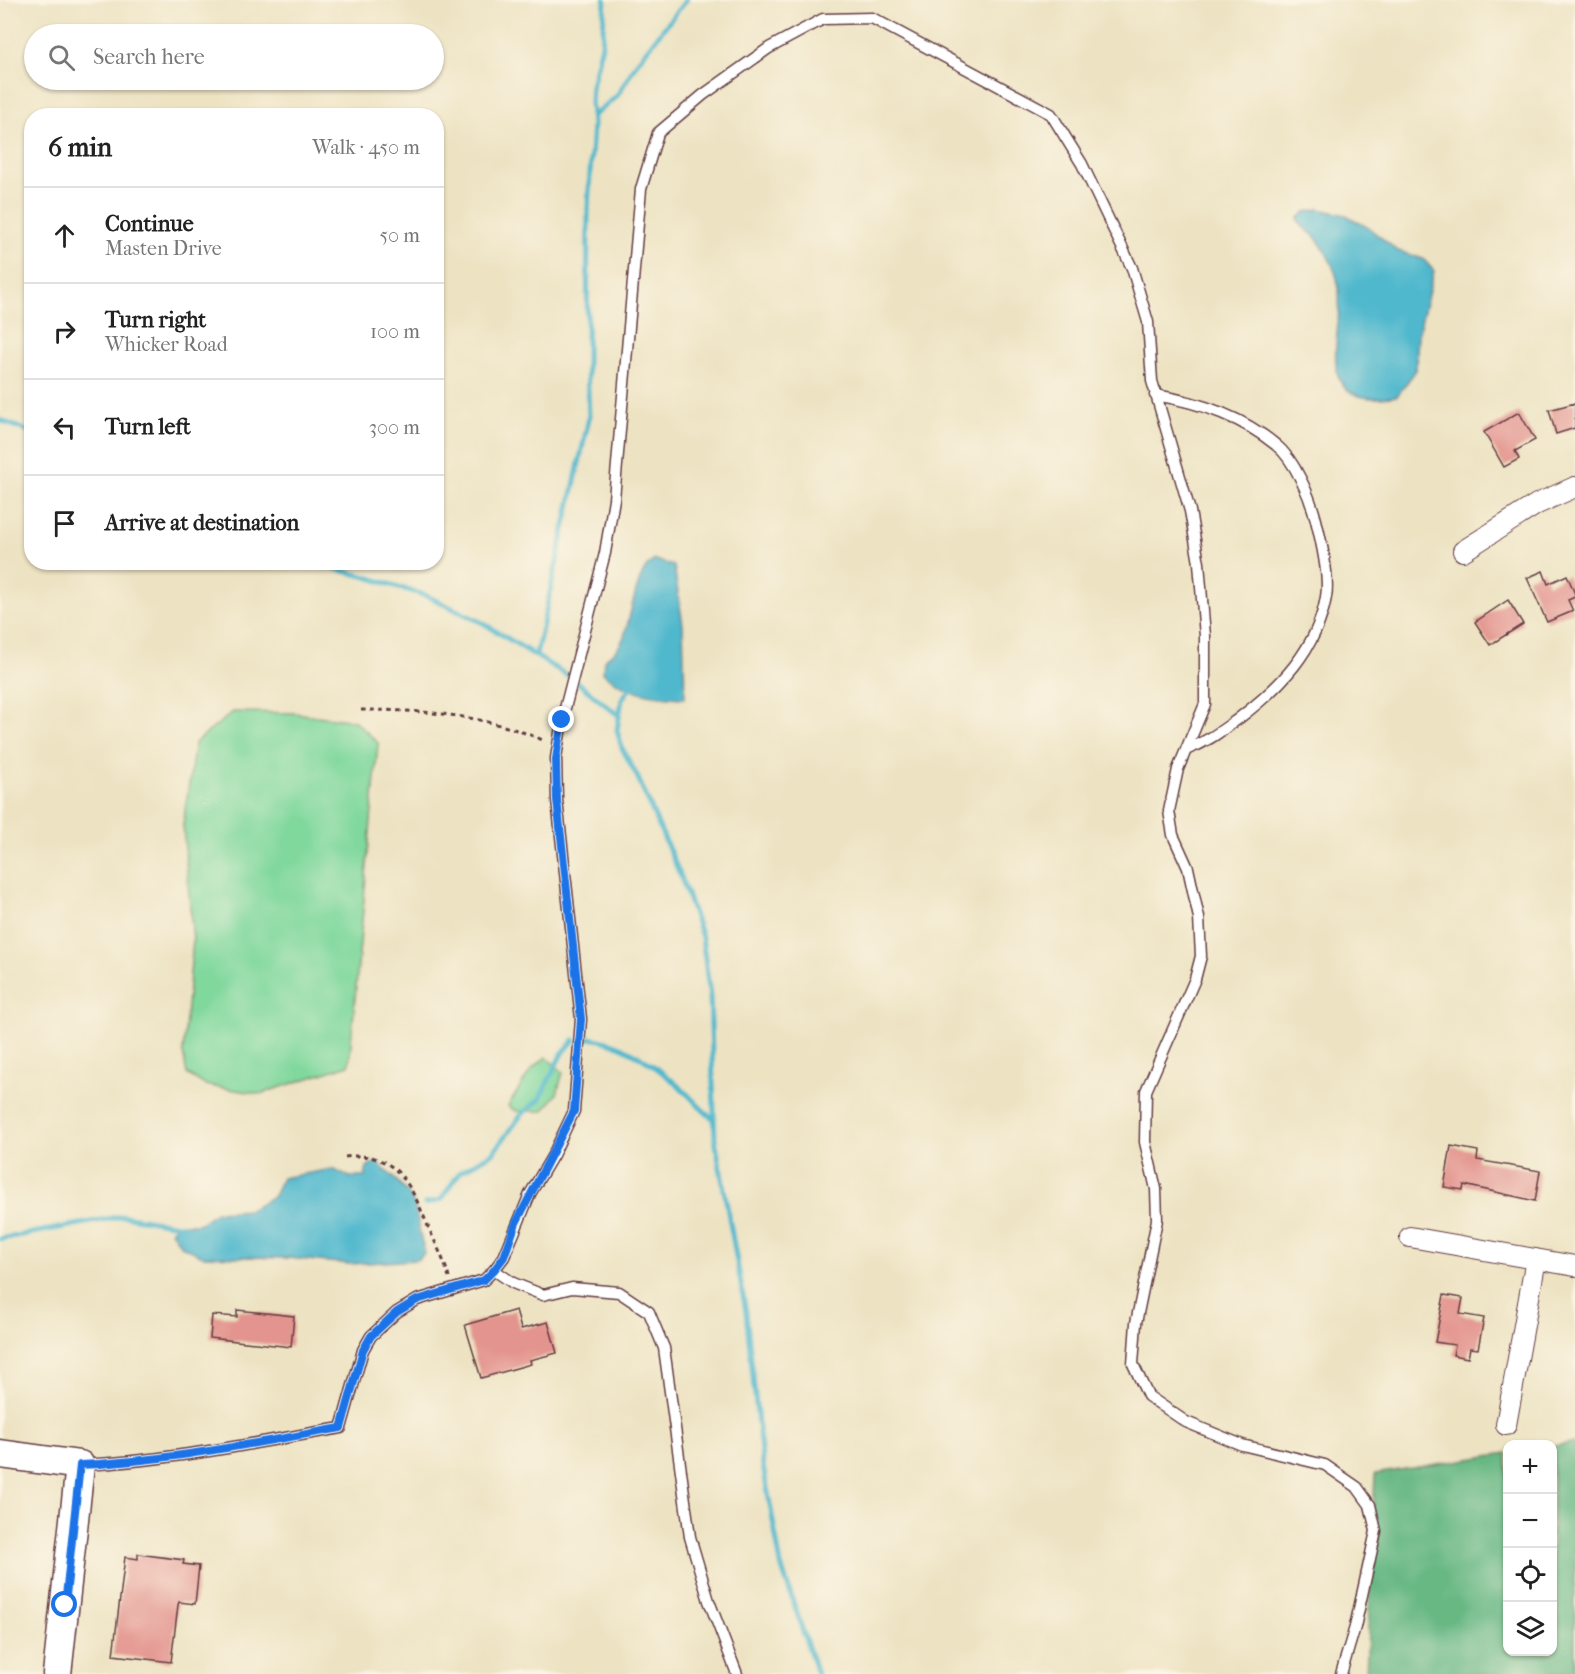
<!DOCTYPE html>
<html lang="en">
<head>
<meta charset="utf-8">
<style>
	body { margin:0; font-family:"IM FELL French Canon",serif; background:#f6f6f6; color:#222 }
	.controls { position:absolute; right:18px; bottom:18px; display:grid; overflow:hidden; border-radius:12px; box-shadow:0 2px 4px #0004 }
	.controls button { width:54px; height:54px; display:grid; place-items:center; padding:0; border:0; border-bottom:2px solid #e0e0e0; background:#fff; color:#222; font:30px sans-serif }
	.stop { position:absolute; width:18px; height:18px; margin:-14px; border:4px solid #1a73e8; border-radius:50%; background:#fff }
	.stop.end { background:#1a73e8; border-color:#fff; box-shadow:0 2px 6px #0008 }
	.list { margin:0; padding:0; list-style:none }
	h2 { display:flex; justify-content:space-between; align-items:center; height:78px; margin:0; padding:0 24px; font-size:26px }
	h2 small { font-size:20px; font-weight:400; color:#767676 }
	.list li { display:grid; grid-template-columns:39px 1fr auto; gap:18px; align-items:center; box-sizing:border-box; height:96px; padding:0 24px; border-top:2px solid #e0e0e0 }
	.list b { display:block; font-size:22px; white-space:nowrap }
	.list p { margin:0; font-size:20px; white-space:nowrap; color:#767676 }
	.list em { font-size:20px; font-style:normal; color:#767676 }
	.icon { flex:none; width:33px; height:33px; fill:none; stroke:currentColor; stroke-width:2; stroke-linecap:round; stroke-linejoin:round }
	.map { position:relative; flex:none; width:1575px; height:1674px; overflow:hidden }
	.search { position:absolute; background:#fff; box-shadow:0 2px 4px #0004; left:24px; top:24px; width:420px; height:66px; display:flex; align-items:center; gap:15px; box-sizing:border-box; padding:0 21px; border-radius:33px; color:#767676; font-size:22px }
	.panel { position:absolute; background:#fff; box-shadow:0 2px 4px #0004; left:24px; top:108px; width:420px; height:462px; border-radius:24px }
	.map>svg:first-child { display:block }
	.green { fill:#80d89d; stroke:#657c64; stroke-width:1.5 }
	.forest { fill:#68b884; stroke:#596c58; stroke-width:1.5 }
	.water { fill:#50b8cd; stroke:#4d6c7c; stroke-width:1.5 }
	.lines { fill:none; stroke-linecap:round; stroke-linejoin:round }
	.stream { stroke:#50b8cd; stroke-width:5 }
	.building { fill:#e3948e }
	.lane-casing { stroke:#623c42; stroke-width:13 }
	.street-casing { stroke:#623c42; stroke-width:22 }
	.secondary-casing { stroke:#623c42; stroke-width:31 }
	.path { stroke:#623c42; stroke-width:3; stroke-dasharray:4.5 4.5; stroke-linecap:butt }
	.lane { stroke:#fff; stroke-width:10 }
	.street { stroke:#fff; stroke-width:20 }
	.secondary { stroke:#fff; stroke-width:28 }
	.route { stroke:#1a73e8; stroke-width:8 }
</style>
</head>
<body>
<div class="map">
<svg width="1575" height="1674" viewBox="0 0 1575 1674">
	<rect width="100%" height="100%" fill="#fcf5e5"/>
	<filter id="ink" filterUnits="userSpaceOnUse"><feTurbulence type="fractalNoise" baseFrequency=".0167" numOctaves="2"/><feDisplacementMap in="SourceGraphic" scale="12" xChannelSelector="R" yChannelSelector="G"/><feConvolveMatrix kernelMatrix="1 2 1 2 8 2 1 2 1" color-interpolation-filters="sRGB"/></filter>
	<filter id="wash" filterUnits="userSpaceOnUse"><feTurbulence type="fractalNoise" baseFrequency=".008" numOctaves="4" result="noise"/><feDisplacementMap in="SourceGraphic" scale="24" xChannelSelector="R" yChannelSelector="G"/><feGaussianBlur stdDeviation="1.35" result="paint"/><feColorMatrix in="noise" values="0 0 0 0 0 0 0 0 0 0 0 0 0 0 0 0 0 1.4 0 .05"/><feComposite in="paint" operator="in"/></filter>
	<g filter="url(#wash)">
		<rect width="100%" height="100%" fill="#ede3c3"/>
		<path class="green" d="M233,712L294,713L355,721L378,743L349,1065L260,1094L205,1085L187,1074L183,1052L193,940L183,825L195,743Z
			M546,1057L563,1072L557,1094L543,1111H516L508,1106L531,1070Z"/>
		<path class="forest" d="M1575,1443V1674H1366L1375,1474L1507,1453L1508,1652H1552L1553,1446Z"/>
		<path class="water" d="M1319,209L1346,215L1369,228L1398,251L1423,259L1434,271L1418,334L1416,370L1397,396C1299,413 1352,323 1336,275C1332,263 1322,243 1313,235C1307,229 1300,227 1298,219L1305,212Z
			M656,560L674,566L683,625L685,698C655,697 627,693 603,673L604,660C612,654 619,649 623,639C631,621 636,565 656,560Z
			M376,1162C390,1175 411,1190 416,1210C419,1224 419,1238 425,1252L417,1260L349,1264L288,1258L203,1256L181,1246L171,1231L179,1224H199L216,1212L250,1210L274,1196L282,1178L332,1169L350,1177H365L367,1167Z"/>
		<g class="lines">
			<path class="stream" d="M593,116L617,96L638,61L686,0
				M0,420L32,433
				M309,562L367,577L427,596L483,623L568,676
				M536,655L589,418L587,366L588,208L593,123L591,104L592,86L602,45L605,0
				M577,682L618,715
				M634,682L622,699L617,730L622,748L638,778L681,877L702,937L710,996L715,1139L746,1312L762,1460L781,1565L817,1674
				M589,1038C624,1042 657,1066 683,1090C694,1100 702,1111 714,1119
				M425,1204L441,1200L460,1172L493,1153L522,1114L539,1100L561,1055L574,1040
				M0,1239L123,1216L184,1226"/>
		</g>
		<g id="blocks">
			<path class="building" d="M1575,403V428L1556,434L1549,410Z
				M1519,412L1535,440L1515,451L1519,459L1504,467L1484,432Z
				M1543,571L1548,584L1567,575L1575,594V597L1568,600L1573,611L1547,622L1527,578Z
				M1508,600L1523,624L1490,645L1475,622Z
				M1451,1146L1478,1151L1477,1160L1540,1171L1535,1201L1464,1185L1463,1190L1444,1187Z
				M1444,1295L1463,1298L1460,1314L1484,1318L1478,1349L1470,1348L1468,1358L1453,1355L1455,1345L1435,1342Z
				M237,1310L294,1316L291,1347L210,1338L212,1315L237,1317Z
				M516,1310L521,1329L548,1322L557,1353L530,1360L531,1364L481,1378L465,1325Z
				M138,1554L184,1560L183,1564L199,1566L195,1604L179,1602L178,1605L171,1662L113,1655L125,1557L138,1559Z"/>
		</g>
	</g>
	<g filter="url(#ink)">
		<use href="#blocks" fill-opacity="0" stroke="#623c42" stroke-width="1.5"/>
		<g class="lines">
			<defs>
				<path id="lane" d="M1155,395C1199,402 1241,416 1276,445C1295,460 1310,497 1316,520C1321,540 1330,577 1326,597C1317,650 1279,688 1238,719C1221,731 1207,742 1188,749
					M494,1270L513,1283L543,1295L572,1288L619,1292L649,1312L664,1348L690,1537L709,1601L737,1674
					M81,1465C168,1461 254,1443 341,1428L363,1350L371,1336L397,1312L417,1300L484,1280L494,1270L504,1257L530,1194L553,1155L574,1111L581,1019L557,800L556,758L562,720L605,553L614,499L641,189L658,133L703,95L769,48L823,19L872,18L1051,114L1082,164L1132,268L1148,322L1152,381L1190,511L1199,563L1205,636V704L1178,769L1169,811L1173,835L1188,868L1199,918L1201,956L1195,979L1146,1091L1145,1142L1156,1189L1157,1220L1136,1323L1133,1364L1148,1396L1186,1422L1242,1445L1325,1465L1357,1487L1370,1505L1376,1531L1355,1627L1341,1674"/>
				<path id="street" d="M1463,551L1537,504L1575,487
					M1410,1237L1575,1266
					M1506,1425L1536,1259"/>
				<path id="secondary" d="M0,1454L80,1465L57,1674"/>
			</defs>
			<use href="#lane" class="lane-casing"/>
			<use href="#street" class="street-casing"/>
			<use href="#secondary" class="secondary-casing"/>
			<path class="path" d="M361,710C426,710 486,715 545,741
				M345,1157C399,1149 413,1191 430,1231C437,1246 445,1262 449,1278"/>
			<use href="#lane" class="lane"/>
			<use href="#street" class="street"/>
			<use href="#secondary" class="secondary"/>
		</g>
	</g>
	<g class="lines" filter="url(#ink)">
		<path class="route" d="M65,1605L80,1465C168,1461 254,1443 341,1428L363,1350L371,1336L397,1312L417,1300L484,1280L494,1270L504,1257L516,1223L574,1111L581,1019L557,800L556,759L562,720"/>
	</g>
</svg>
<div class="controls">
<button>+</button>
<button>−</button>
<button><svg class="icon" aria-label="locate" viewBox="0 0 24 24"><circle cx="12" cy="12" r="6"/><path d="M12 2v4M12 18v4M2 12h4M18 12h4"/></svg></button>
<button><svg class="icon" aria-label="layers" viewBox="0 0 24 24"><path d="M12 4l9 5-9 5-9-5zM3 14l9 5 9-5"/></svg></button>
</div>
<div class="stop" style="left:65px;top:1605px"></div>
<div class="stop end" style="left:562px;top:720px"></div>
<div class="search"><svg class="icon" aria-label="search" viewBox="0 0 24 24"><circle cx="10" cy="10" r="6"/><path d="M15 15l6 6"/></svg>Search here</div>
<section class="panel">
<h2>6 min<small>Walk · 450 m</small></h2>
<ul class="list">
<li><svg class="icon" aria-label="ahead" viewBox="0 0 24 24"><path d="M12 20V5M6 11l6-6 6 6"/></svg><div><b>Continue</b><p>Masten Drive</p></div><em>50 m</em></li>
<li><svg class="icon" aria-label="right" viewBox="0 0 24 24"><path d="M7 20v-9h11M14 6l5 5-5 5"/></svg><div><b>Turn right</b><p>Whicker Road</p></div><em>100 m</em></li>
<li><svg class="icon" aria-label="left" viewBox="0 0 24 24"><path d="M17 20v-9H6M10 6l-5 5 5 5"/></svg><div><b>Turn left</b></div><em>300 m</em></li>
<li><svg class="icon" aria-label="arrive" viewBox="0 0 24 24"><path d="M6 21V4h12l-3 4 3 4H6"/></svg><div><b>Arrive at destination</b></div></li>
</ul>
</section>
</div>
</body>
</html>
